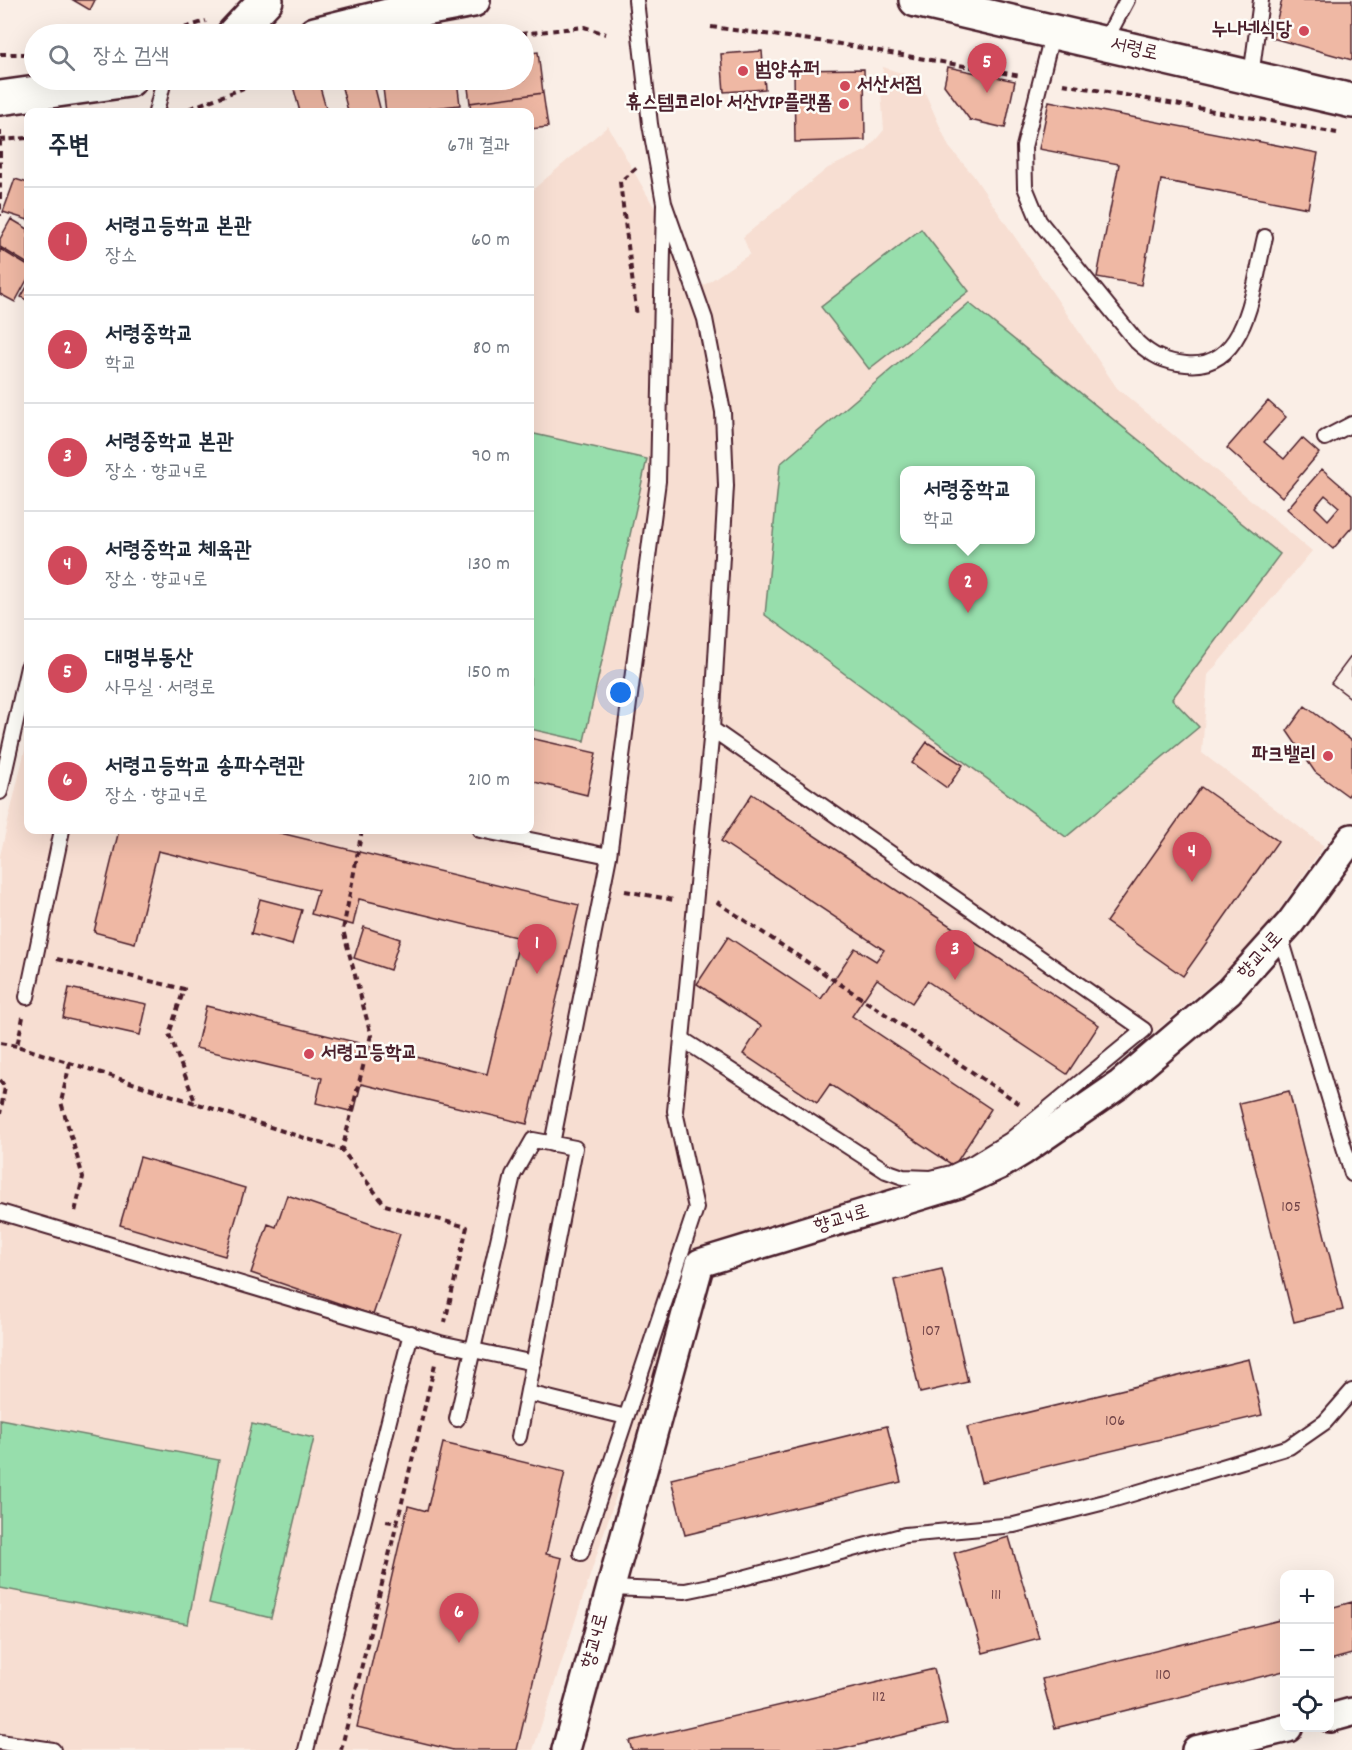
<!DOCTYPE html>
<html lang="ko">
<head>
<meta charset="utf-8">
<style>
	body { margin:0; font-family:Dekko,"Poor Story",sans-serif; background:#f2f2f3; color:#1f2937 }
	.controls { position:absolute; right:18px; bottom:18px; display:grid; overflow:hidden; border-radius:12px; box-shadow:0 6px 24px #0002 }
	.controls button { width:54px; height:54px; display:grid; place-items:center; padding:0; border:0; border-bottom:2px solid #e0e1e3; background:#fff; color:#1f2937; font:30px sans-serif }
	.you { position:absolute; left:621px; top:693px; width:21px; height:21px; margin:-15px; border:4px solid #fff; border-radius:50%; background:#1a73e8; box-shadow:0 0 0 9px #1a73e833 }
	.badge { display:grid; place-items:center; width:39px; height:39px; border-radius:50%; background:#d1495b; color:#fff; font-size:20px; font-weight:700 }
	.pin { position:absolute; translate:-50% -50px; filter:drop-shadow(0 2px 3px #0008) }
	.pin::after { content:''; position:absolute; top:32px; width:21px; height:18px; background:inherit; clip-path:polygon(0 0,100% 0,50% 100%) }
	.popup { position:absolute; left:900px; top:466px; width:135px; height:78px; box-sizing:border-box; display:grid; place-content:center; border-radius:12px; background:#fff; filter:drop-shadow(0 2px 4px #0005); font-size:20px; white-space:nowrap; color:#747a83 }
	.popup b { font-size:22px; color:#1f2937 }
	.popup::after { content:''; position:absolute; left:50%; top:100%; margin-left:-12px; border:12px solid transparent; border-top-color:#fff }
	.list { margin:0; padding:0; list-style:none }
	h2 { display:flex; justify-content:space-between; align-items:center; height:78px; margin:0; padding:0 24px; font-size:26px }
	h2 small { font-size:20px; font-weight:400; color:#747a83 }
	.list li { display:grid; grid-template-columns:39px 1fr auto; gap:18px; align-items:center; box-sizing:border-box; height:108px; padding:0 24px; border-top:2px solid #e0e1e3 }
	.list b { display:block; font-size:22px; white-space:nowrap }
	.list p { margin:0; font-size:20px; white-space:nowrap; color:#747a83 }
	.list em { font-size:20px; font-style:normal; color:#747a83 }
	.icon { flex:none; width:33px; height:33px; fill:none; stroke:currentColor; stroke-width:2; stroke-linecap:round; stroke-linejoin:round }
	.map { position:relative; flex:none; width:1352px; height:1750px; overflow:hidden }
	.search { position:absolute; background:#fff; box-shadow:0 6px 24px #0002; left:24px; top:24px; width:510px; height:66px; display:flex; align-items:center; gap:15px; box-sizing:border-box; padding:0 21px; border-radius:33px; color:#747a83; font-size:22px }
	.panel { position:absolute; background:#fff; box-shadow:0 6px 24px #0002; left:24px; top:108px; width:510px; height:726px; border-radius:12px }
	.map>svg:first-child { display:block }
	.built { fill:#f7ded2; fill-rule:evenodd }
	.green { fill:#97deac; stroke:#707e6c; stroke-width:1.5; fill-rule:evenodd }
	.building { fill:#efb8a4; stroke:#4a1f2b; stroke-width:1.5; fill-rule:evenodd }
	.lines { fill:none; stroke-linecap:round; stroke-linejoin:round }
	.lane-casing { stroke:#4a1f2b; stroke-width:18 }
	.street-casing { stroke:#4a1f2b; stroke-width:32 }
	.secondary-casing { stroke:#4a1f2b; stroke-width:38 }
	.path { stroke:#4a1f2b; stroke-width:4; stroke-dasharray:6 4.5; stroke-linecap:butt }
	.lane { stroke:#fdfcf7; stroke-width:14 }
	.street { stroke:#fdfcf7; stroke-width:27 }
	.secondary { stroke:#fdfcf7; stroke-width:33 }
	.poi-dot { fill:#d1495b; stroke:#fdfcf7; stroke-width:2 }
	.labels { text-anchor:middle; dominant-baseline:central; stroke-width:5; stroke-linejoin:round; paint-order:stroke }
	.number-label { font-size:16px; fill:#734549 }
	.poi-label { font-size:20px; font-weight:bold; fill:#4a1f2b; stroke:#fdfcf7; text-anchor:end }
	.street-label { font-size:20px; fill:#4a1f2b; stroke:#fdfcf7 }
</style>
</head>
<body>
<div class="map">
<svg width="1352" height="1750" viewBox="0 0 1352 1750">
	<rect width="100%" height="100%" fill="#faeee6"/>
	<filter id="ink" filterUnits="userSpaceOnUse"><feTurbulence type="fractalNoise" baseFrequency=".0167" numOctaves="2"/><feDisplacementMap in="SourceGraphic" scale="12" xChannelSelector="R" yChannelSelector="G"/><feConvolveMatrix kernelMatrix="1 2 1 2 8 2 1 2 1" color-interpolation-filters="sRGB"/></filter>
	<g filter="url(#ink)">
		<path class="built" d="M883,67L919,79L949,147L973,175L1117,388L1312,551L1208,675L1202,753L1324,846L1251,950L1026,1141L962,1176L697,1248L533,1750H0V856L28,737V830H530V192L608,126L700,288L750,254L743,237L828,168L867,150L884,130L881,91ZM905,470H1031V540H905Z"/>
		<path class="green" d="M921,229L969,291L869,369L821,307Z
			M969,303L1280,554L1172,699L1199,727L1066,837L765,615L780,464ZM1031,470V540H905V470Z
			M530,433L647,459L584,741L530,729Z
			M0,1419L219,1460L188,1624L0,1588Z
			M252,1424L314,1438L271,1618L209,1603Z"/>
		<path class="building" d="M73,0H95L90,10Z
			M1282,0H1352V60L1272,38Z
			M762,51L765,89L724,92L721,54Z
			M538,52L543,93L470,103L467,80H524V54Z
			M948,67L1015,81L1005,128L970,120L944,85Z
			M864,69L865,140L795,142L794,70Z
			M318,80L327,112H300L293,86Z
			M340,80H373L381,112H340L348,111Z
			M382,80H457L460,105L425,109L426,112H386Z
			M543,93L548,127L530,129V112H471L470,103Z
			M1049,101L1318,153L1308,208L1161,180L1141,285L1097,277L1119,164L1039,149Z
			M15,179L28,183V220L3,212Z
			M11,219L28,229V264L0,247V239Z
			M0,249L28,266V278L15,302L0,294Z
			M28,285V301L21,297Z
			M1268,401L1286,417L1264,442L1284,459L1302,438L1319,453L1282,497L1227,448Z
			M1322,469L1352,495V527L1333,549L1287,509ZM1325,495L1339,507L1328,520L1315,507Z
			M1352,655V699L1331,683Z
			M1352,655V699L1331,683Z
			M1305,706L1352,741V790L1348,796L1315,772L1287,731Z
			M530,738L596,753L587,795L530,781Z
			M927,742L963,765L947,788L912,763Z
			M1201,787L1278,841L1183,976L1106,922Z
			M752,794L1099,1025L1067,1074L927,981L912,1003L877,979L852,1016L991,1109L954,1166L830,1084L817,1103L743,1054L761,1026L697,984L728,937L821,999L855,948L876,961L884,950L721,841Z
			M119,830H268L579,905L527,1124L361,1084L354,1112L316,1103L322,1078L196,1048L206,1006L487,1074L520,938L359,899L353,925L311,914L318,890L158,851L135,943L94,932Z
			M260,899L302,910L292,945L251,934Z
			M364,927L400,939L390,970L354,958Z
			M69,988L147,1004L140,1035L63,1018Z
			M1289,1091L1343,1310L1294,1322L1239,1103Z
			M140,1157L245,1188L225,1256L120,1225Z
			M287,1195L400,1234L373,1315L251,1273L268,1224L276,1227Z
			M942,1269L968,1382L920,1393L894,1280Z
			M1249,1359L1262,1415L981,1482L967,1427Z
			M887,1426L901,1482L685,1535L671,1479Z
			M443,1443L565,1472L546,1554L562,1558L517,1750H453L357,1727L408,1506L427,1511Z
			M1009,1537L1039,1638L983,1653L954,1553Z
			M1352,1602V1654L1330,1660V1608Z
			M1284,1619V1671L1055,1728L1042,1679Z
			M934,1669L947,1724L838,1750H632L629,1741Z"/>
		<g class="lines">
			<defs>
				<path id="lane" d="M636,0L650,124L664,203L705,319L723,412L726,486L712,729
					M1053,31L1024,147L1025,187L1039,221L1137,342C1152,356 1165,362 1186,364C1249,371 1254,281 1265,237
					M1104,43L1127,0
					M1251,77L1261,0
					M156,112L164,80
					M1325,438L1352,424
					M712,729L1144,1030L1010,1140L974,1162L951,1173L931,1178L903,1177L886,1171L682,1039Z
					M0,792L28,667
					M480,830L609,856
					M1280,935L1352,1174
					M27,997L62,830
					M552,1144L609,856L658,481L664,203
					M0,1212L440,1343L534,1363
					M528,1393L626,1417
					M457,1419L513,1175L533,1140L575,1148L519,1437
					M581,1553L696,1208L675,1111L682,1039
					M611,1588L685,1591L728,1582L905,1535L1014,1525L1105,1502L1289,1447L1325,1422L1352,1391
					M0,1742L53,1750
					M306,1750L411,1333"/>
				<path id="street" d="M1330,1718L1352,1712
					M566,1750L700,1263L959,1184L1000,1165L1023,1151L1120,1084L1229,991L1291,922L1352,838
					M1196,1750L1288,1728"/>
				<path id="secondary" d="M916,0L1352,101
					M234,34L266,0
					M315,34L392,15L473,0
					M0,98L129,80"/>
			</defs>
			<use href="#lane" class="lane-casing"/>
			<use href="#street" class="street-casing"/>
			<use href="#secondary" class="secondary-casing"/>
			<path class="path" d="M711,27L834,43L1021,76
				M165,34L206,21
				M521,34L584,27L606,34
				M0,54H34
				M1063,84L1337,133
				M180,112L265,80
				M0,130V216
				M0,140L28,138
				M636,168L620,182L637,317
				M362,830L343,930L371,1035L342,1150L385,1205L467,1227L445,1322
				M625,891L674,900
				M717,902L1020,1104
				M57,959L184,989L169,1034L196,1104
				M23,1017L17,1046L342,1150
				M0,1043L17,1046
				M70,1063L61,1102L83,1177L75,1212
				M0,1080L5,1087L0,1114
				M386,1521L397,1523L435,1364
				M341,1750L397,1523"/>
			<use href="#lane" class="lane"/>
			<use href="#street" class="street"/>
			<use href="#secondary" class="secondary"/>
		</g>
	</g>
	<g class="poi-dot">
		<circle cx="1304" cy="31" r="6"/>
		<circle cx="743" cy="71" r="6"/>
		<circle cx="845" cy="86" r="6"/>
		<circle cx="844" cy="104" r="6"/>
		<circle cx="1328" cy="756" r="6"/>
		<circle cx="309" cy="1054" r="6"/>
	</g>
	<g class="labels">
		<g class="number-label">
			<text x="1291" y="1207">105</text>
			<text x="931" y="1331">107</text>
			<text x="1115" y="1421">106</text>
			<text x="996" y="1595">111</text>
			<text x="1163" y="1675">110</text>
			<text x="879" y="1697">112</text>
		</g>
		<g class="poi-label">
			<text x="1292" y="31">누나네식당</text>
			<text x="755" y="71" text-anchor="start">범양슈퍼</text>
			<text x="857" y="86" text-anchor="start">서산서점</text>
			<text x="832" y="104">휴스템코리아 서산VIP플랫폼</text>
			<text x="1316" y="756">파크밸리</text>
			<text x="321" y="1054" text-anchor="start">서령고등학교</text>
		</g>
		<g class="street-label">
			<text transform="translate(1134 50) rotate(13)">서령로</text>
			<text transform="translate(1261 956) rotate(-48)">향교4로</text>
			<text transform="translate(842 1220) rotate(-17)">향교4로</text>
			<text transform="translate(596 1641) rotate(-75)">향교4로</text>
		</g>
	</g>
</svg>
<div class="controls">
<button>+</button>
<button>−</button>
<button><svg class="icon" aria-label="locate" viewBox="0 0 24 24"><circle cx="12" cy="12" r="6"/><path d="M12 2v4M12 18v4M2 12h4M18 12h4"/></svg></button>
</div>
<div class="you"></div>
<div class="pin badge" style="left:537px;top:974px">1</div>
<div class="pin badge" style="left:968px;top:613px">2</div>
<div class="popup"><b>서령중학교</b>학교</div>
<div class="pin badge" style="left:955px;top:980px">3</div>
<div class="pin badge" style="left:1192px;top:882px">4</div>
<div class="pin badge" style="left:987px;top:93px">5</div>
<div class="pin badge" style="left:459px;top:1643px">6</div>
<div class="search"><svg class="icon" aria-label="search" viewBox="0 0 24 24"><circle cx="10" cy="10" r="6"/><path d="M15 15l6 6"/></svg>장소 검색</div>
<section class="panel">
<h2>주변<small>6개 결과</small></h2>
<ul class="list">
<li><span class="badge">1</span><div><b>서령고등학교 본관</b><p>장소</p></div><em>60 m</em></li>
<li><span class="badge">2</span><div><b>서령중학교</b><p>학교</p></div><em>80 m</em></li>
<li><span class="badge">3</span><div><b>서령중학교 본관</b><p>장소 · 향교4로</p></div><em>90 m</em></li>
<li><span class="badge">4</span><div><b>서령중학교 체육관</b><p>장소 · 향교4로</p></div><em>130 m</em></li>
<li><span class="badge">5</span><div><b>대명부동산</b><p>사무실 · 서령로</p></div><em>150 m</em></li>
<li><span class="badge">6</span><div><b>서령고등학교 송파수련관</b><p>장소 · 향교4로</p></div><em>210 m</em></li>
</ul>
</section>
</div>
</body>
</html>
